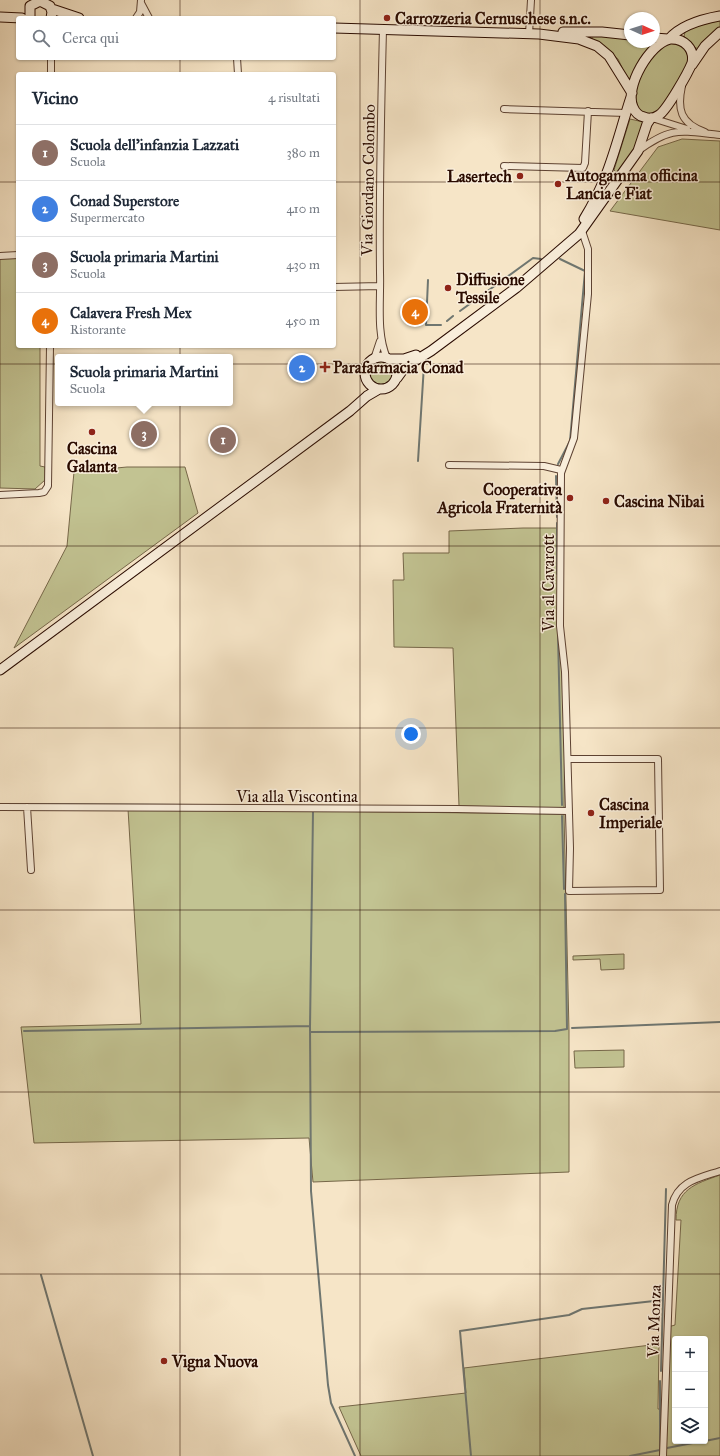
<!DOCTYPE html>
<html lang="it">
<head>
<meta charset="utf-8">
<style>
	body { margin:0; font-family:"IM FELL Great Primer",serif; background:#f2f2f3; color:#1f2937 }
	.controls { position:absolute; right:12px; bottom:12px; display:grid; overflow:hidden; border-radius:4px; box-shadow:0 1px 3px #0004 }
	.controls button { width:36px; height:36px; display:grid; place-items:center; padding:0; border:0; border-bottom:1px solid #e0e1e3; background:#fff; color:#1f2937; font:20px sans-serif }
	.compass { position:absolute; left:624px; top:12px; width:36px; height:36px; border-radius:50%; background:#fff; box-shadow:0 1px 3px #0004; rotate:93deg }
	.you { position:absolute; left:411px; top:734px; width:14px; height:14px; margin:-10px; border:3px solid #fff; border-radius:50%; background:#1a73e8; box-shadow:0 0 0 6px #1a73e833 }
	.badge { display:grid; place-items:center; width:26px; height:26px; border-radius:50%; background:#0f766e; color:#fff; font-size:13px; font-weight:700 }
	.pin { position:absolute; translate:-50% -50%; border:2px solid #fff; box-shadow:0 1px 4px #0006 }
	.popup { position:absolute; left:55px; top:354px; width:178px; height:52px; box-sizing:border-box; display:grid; place-content:center; border-radius:4px; background:#fff; filter:drop-shadow(0 1px 3px #0005); font-size:13px; white-space:nowrap; color:#747a83 }
	.popup b { font-size:15px; color:#1f2937 }
	.popup::after { content:''; position:absolute; left:50%; top:100%; margin-left:-8px; border:8px solid transparent; border-top-color:#fff }
	.list { margin:0; padding:0; list-style:none }
	h2 { display:flex; justify-content:space-between; align-items:center; height:52px; margin:0; padding:0 16px; font-size:17px }
	h2 small { font-size:13px; font-weight:400; color:#747a83 }
	.list li { display:grid; grid-template-columns:26px 1fr auto; gap:12px; align-items:center; box-sizing:border-box; height:56px; padding:0 16px; border-top:1px solid #e0e1e3 }
	.list b { display:block; font-size:15px; white-space:nowrap }
	.list p { margin:0; font-size:13px; white-space:nowrap; color:#747a83 }
	.list em { font-size:13px; font-style:normal; color:#747a83 }
	.icon { flex:none; width:22px; height:22px; fill:none; stroke:currentColor; stroke-width:2; stroke-linecap:round; stroke-linejoin:round }
	.map { position:relative; flex:none; width:720px; height:1456px; overflow:hidden }
	.search { position:absolute; background:#fff; box-shadow:0 1px 3px #0004; left:16px; top:16px; width:320px; height:44px; display:flex; align-items:center; gap:10px; box-sizing:border-box; padding:0 14px; border-radius:4px; color:#747a83; font-size:15px }
	.panel { position:absolute; background:#fff; box-shadow:0 1px 3px #0004; left:16px; top:72px; width:320px; height:276px; border-radius:4px }
	.map>svg:first-child { display:block }
	.green { fill:#c2c392; stroke:#766749; fill-rule:evenodd }
	.lines { fill:none; stroke-linecap:round; stroke-linejoin:round }
	.stream { stroke:#6f7670; stroke-width:2 }
	.street-casing { stroke:#5d4232; stroke-width:8 }
	.secondary-casing { stroke:#2a0b00; stroke-width:11 }
	.street { stroke:#f9eedb; stroke-width:6 }
	.secondary { stroke:#f9eedb; stroke-width:9 }
	.grid { fill:none; stroke:#2a0b00; stroke-width:1; stroke-opacity:0.55 }
	.poi-dot { fill:#8f2418; stroke:#f9eedb; stroke-width:1.5 }
	.labels { text-anchor:middle; dominant-baseline:central; stroke-width:3; stroke-linejoin:round; paint-order:stroke }
	.poi-label { font-size:16px; font-weight:bold; fill:#2a0b00; stroke:#f9eedb; text-anchor:start }
	.street-label { font-size:16px; fill:#2a0b00; stroke:#f9eedb }
</style>
</head>
<body>
<div class="map">
<svg width="720" height="1456" viewBox="0 0 720 1456">
	<rect width="100%" height="100%" fill="#f6e5c7"/>
	<filter id="stains"><feTurbulence type="fractalNoise" baseFrequency=".005" numOctaves="4"/><feColorMatrix values="0 0 0 0 .2 0 0 0 0 .09 0 0 0 0 .02 0 0 0 .5 -.17"/></filter>
	<radialGradient id="worn" r=".72"><stop offset=".6" stop-color="#630" stop-opacity="0"/><stop offset="1" stop-color="#630" stop-opacity=".3"/></radialGradient>
	<path class="green" d="M720,19V30L699,49L696,48L684,36L685,32L695,26Z
		M592,35L630,38V42L658,41L629,82L618,59L592,39Z
		M669,43L683,46L689,57L686,68L660,111L650,115C646,113 641,112 638,109C634,105 636,100 636,94C638,72 651,54 669,43Z
		M630,119L652,124L617,173L614,170Z
		M682,139L720,141V230L610,211L658,147Z
		M0,258H18V346H40V466L45,467V480L35,489L0,488Z
		M369 373a12 12 0 1 1 24 0a12 12 0 1 1-24 0Z
		M127,467H185L198,513L14,648L67,546L74,472Z
		M523,528H560L565,698L564,808L459,806L453,648L394,647L393,580H404L403,553H449V531Z
		M128,809L564,814L569,1031V1172L313,1182L309,1138L34,1143L21,1027L141,1024Z
		M624,954V969L601,970L600,959L573,960V956Z
		M624,1050V1067L575,1068L574,1051Z
		M720,1175V1456H361L339,1407L466,1393L464,1368L659,1344L658,1409H662L668,1327L675,1325L681,1220H676C676,1189 695,1184 720,1175ZM675,1339H705V1441H675Z"/>
	<g class="lines">
		<path class="stream" d="M428,280L426,325H441
			M460,311L533,258L541,259
			M447,321L453,316
			M418,461L424,365
			M558,464L570,441L585,271L560,259
			M556,476L557,517
			M557,523V574
			M558,636L562,805
			M0,804L194,805
			M562,816L564,889
			M310,1027L313,812
			M572,1028L720,1022
			M24,1031L310,1026L311,1191L328,1385L331,1403L355,1456
			M310,1032L555,1031L567,1029L565,894
			M41,1275L93,1456
			M661,1371L666,1189
			M705,1441L720,1438
			M667,1448L703,1441
			M471,1456L460,1331L569,1315L582,1309L663,1300
			M630,1456L660,1450
			M660,1456V1381"/>
		<defs>
			<path id="street" d="M141,3L149,18
				M136,18L140,12L141,0
				M383,29C381,111 379,192 380,273C381,300 376,333 387,358
				M529,34L531,0
				M237,58L238,74
				M51,74V58
				M682,86C677,109 680,123 705,132
				M504,109L626,113
				M652,118L687,129
				M638,151C672,126 680,131 720,135
				M504,166L583,168L585,163L588,111
				M0,256L18,255
				M334,287L380,286
				M374,359L380,341
				M449,465L544,466L561,470
				M0,495L39,493L44,492L48,486L50,346
				M568,759H658L660,890L569,891L570,848L565,672L560,626L561,473L574,438L588,294V249L582,231
				M0,807L457,809L568,811
				M27,807L31,870
				M663,1456L672,1205C678,1181 699,1178 720,1171"/>
			<path id="secondary" d="M52,9L79,18
				M0,17L22,18
				M30,18V6L40,1L50,6L52,12L51,18
				M334,28L539,34L579,39L597,46L609,56L632,93
				M563,32H602L630,35
				M654,38L668,39
				M669,39C681,25 703,19 720,16
				M670,39C684,38 695,49 692,63C688,73 667,110 659,115C655,118 649,119 644,117C639,116 635,112 633,107C624,87 650,43 670,39Z
				M692,65L705,46L720,32
				M584,219C610,177 616,143 631,97
				M365 373a16 16 0 1 1 32 0a16 16 0 1 1-32 0Z
				M390,359H404L416,355
				M397,378L405,367L431,351L516,288L579,234L638,151L647,124L651,118
				M0,670L350,411L367,396L379,389"/>
		</defs>
		<use href="#street" class="street-casing"/>
		<use href="#secondary" class="secondary-casing"/>
		<use href="#street" class="street"/>
		<use href="#secondary" class="secondary"/>
	</g>
	<path class="grid" d="M180,0V18M360,0V1456M540,0V1456M180,58V74M0,182H18M334,182H720M180,346V1456M0,364H720M0,546H720M0,728H720M0,910H720M0,1092H720M0,1274H720"/>
	<g class="poi-dot">
		<circle cx="387" cy="18" r="4"/>
		<circle cx="520" cy="176" r="4"/>
		<circle cx="558" cy="184" r="4"/>
		<circle cx="448" cy="288" r="4"/>
		<path d="M323 361h4v4h4v4h-4v4h-4v-4h-4v-4h4z"/>
		<circle cx="92" cy="432" r="4"/>
		<circle cx="570" cy="498" r="4"/>
		<circle cx="606" cy="501" r="4"/>
		<circle cx="591" cy="813" r="4"/>
		<circle cx="164" cy="1361" r="4"/>
	</g>
	<g class="labels">
		<g class="poi-label">
			<text x="395" y="18">Carrozzeria Cernuschese s.n.c.</text>
			<text x="566" y="175">Autogamma officina<tspan x="566" dy="18">Lancia e Fiat</tspan></text>
			<text x="512" y="176" text-anchor="end">Lasertech</text>
			<text x="456" y="279">Diffusione<tspan x="456" dy="18">Tessile</tspan></text>
			<text x="333" y="367">Parafarmacia Conad</text>
			<text x="92" y="448" text-anchor="middle">Cascina<tspan x="92" dy="18">Galanta</tspan></text>
			<text x="562" y="489" text-anchor="end">Cooperativa<tspan x="562" dy="18">Agricola Fraternità</tspan></text>
			<text x="614" y="501">Cascina Nibai</text>
			<text x="599" y="804">Cascina<tspan x="599" dy="18">Imperiale</tspan></text>
			<text x="172" y="1361">Vigna Nuova</text>
		</g>
		<g class="street-label">
			<text transform="translate(368 180) rotate(-89)">Via Giordano Colombo</text>
			<text transform="translate(548 583) rotate(-90)">Via al Cavarott</text>
			<text x="297" y="796">Via alla Viscontina</text>
			<text transform="translate(654 1321) rotate(-88)">Via Monza</text>
		</g>
	</g>
	<rect width="100%" height="100%" filter="url(#stains)"/>
	<rect width="100%" height="100%" fill="url(#worn)"/>
</svg>
<div class="controls">
<button>+</button>
<button>−</button>
<button><svg class="icon" aria-label="layers" viewBox="0 0 24 24"><path d="M12 4l9 5-9 5-9-5zM3 14l9 5 9-5"/></svg></button>
</div>
<svg class="compass" viewBox="-18 -18 36 36"><path d="M0-13l5 13h-10z" fill="#e53935"/><path d="M0 13l5-13h-10z" fill="#747a83"/></svg>
<div class="you"></div>
<div class="pin badge" style="left:223px;top:440px;background:#8d6e63">1</div>
<div class="pin badge" style="left:302px;top:368px;background:#3f7fe0">2</div>
<div class="pin badge" style="left:144px;top:434px;background:#8d6e63">3</div>
<div class="popup"><b>Scuola primaria Martini</b>Scuola</div>
<div class="pin badge" style="left:415px;top:312px;background:#e8710a">4</div>
<div class="search"><svg class="icon" aria-label="search" viewBox="0 0 24 24"><circle cx="10" cy="10" r="6"/><path d="M15 15l6 6"/></svg>Cerca qui</div>
<section class="panel">
<h2>Vicino<small>4 risultati</small></h2>
<ul class="list">
<li><span class="badge" style="background:#8d6e63">1</span><div><b>Scuola dell'infanzia Lazzati</b><p>Scuola</p></div><em>380 m</em></li>
<li><span class="badge" style="background:#3f7fe0">2</span><div><b>Conad Superstore</b><p>Supermercato</p></div><em>410 m</em></li>
<li><span class="badge" style="background:#8d6e63">3</span><div><b>Scuola primaria Martini</b><p>Scuola</p></div><em>430 m</em></li>
<li><span class="badge" style="background:#e8710a">4</span><div><b>Calavera Fresh Mex</b><p>Ristorante</p></div><em>450 m</em></li>
</ul>
</section>
</div>
</body>
</html>
